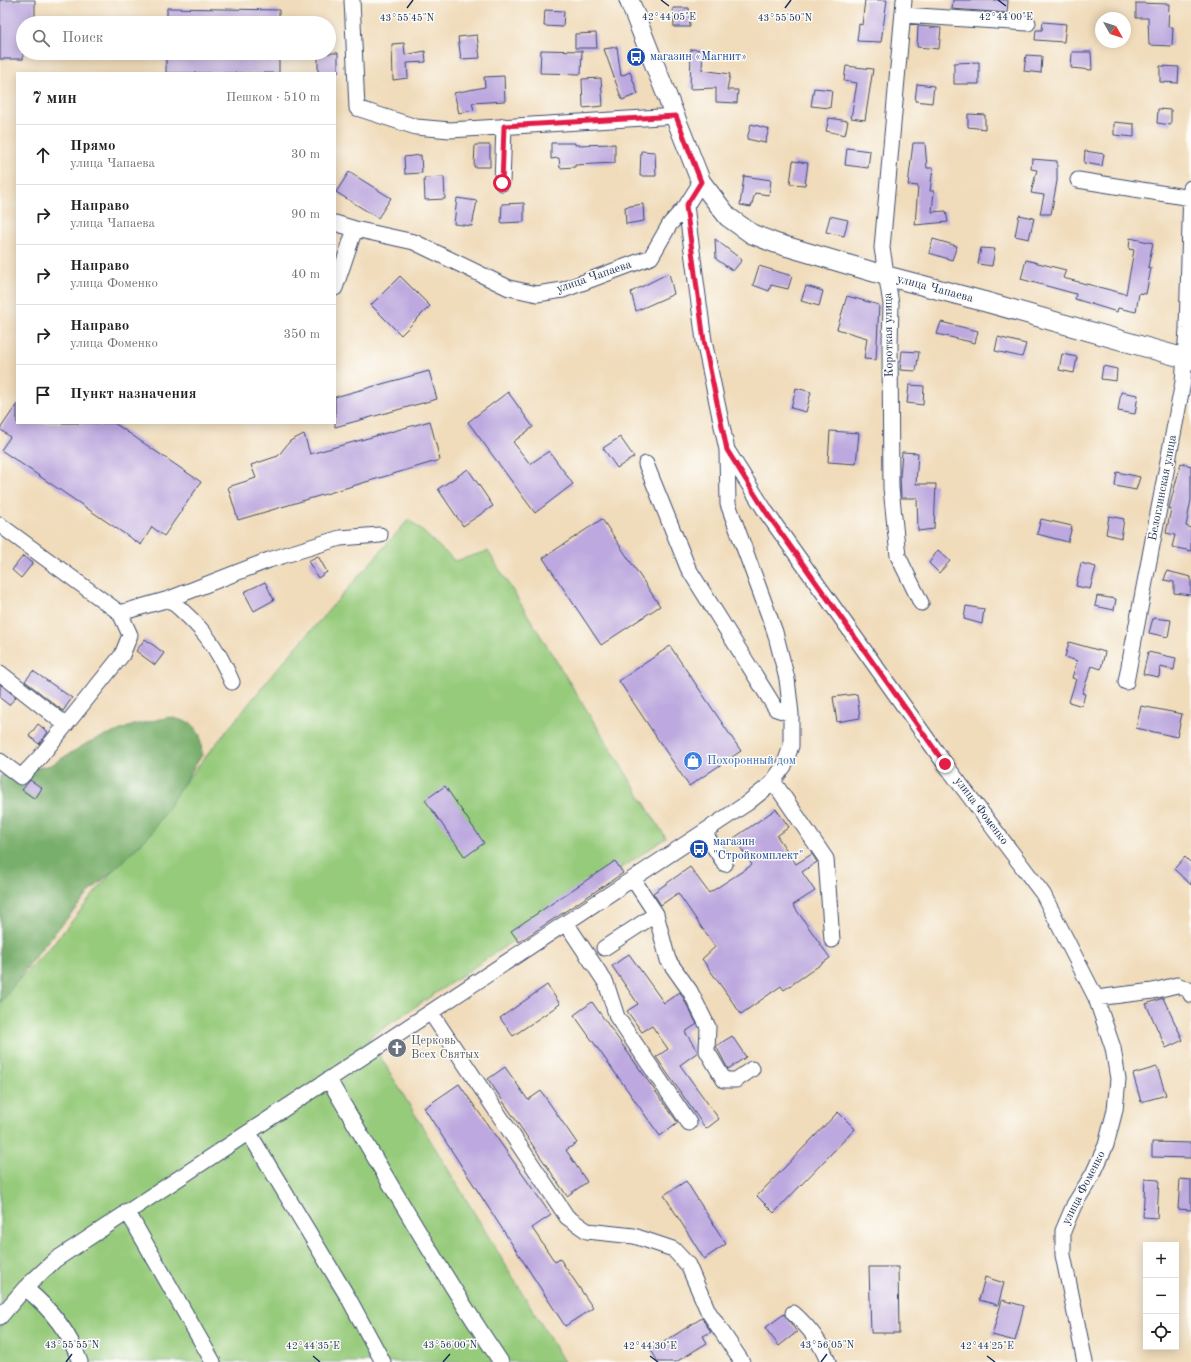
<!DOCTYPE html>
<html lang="ru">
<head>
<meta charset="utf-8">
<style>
	body { margin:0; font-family:"Old Standard TT",serif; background:#f2f2f2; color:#222 }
	.controls { position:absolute; right:12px; bottom:12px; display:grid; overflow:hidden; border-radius:0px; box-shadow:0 2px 10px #0003 }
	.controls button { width:36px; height:36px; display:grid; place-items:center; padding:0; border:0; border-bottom:1px solid #e0e0e0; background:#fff; color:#222; font:20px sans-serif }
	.compass { position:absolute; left:1095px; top:12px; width:36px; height:36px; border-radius:50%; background:#fff; box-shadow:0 2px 10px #0003; rotate:129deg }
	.stop { position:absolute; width:12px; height:12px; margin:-9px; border:3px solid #e11d48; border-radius:50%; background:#fff }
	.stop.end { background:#e11d48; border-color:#fff; box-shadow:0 1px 4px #0008 }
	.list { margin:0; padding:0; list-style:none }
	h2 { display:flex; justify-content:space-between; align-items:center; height:52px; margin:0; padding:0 16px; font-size:17px }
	h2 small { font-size:13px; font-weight:400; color:#767676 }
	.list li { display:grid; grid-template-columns:26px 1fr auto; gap:12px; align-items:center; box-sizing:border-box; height:60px; padding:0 16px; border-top:1px solid #e0e0e0 }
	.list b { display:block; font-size:15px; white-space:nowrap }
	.list p { margin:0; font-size:13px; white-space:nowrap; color:#767676 }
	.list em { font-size:13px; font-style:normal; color:#767676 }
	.icon { flex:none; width:22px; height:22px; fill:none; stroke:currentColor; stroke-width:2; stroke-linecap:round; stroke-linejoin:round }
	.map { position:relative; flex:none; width:1191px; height:1362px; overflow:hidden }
	.search { position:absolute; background:#fff; box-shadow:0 2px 10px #0003; left:16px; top:16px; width:320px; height:44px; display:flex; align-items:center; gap:10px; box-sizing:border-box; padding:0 14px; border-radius:22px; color:#767676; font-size:15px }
	.panel { position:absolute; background:#fff; box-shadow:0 2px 10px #0003; left:16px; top:72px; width:320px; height:352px; border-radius:0px }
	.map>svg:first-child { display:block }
	.green { fill:#97cb7c; stroke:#597d6d }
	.forest { fill:#79af6c; stroke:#4a6f65 }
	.building { fill:#bda9df }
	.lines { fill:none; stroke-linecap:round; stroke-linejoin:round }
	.minor-casing { stroke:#3b496c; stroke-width:17 }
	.major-casing { stroke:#3b496c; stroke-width:21 }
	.minor { stroke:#fff; stroke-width:15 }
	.major { stroke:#fff; stroke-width:19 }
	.route { stroke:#e11d48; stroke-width:5 }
	.ticks { fill:none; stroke:#1b2f5e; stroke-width:1.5 }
	.labels { text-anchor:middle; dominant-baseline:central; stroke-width:3; stroke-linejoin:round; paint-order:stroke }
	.transit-label { font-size:12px; fill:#164399; stroke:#fdfcf7; text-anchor:start }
	.street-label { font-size:12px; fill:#1b2f5e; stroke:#fdfcf7 }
	.shop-label { font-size:12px; fill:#366cbe; stroke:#fdfcf7; text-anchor:start }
	.worship-label { font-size:12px; fill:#5b616d; stroke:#fdfcf7; text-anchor:start }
	.ticks-label { font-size:10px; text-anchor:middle; fill:#1b2f5e; stroke:#fdfcf7; stroke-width:3; stroke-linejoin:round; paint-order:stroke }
</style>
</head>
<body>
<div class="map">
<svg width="1191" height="1362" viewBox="0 0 1191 1362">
	<rect width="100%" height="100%" fill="#fdfcf7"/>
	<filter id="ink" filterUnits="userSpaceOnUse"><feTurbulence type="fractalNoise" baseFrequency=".025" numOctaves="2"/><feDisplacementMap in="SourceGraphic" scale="8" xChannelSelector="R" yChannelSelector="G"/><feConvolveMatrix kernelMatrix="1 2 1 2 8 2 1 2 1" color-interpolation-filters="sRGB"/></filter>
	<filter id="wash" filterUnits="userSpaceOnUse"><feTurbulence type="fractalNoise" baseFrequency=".012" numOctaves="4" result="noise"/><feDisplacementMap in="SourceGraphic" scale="16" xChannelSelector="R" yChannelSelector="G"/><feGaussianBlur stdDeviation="0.9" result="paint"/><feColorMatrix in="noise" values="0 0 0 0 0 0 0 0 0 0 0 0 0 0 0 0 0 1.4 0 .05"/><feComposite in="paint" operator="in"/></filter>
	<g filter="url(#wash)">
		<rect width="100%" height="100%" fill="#f0dbba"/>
		<path class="green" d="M409,519L455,561L488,551L666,838L369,1038L564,1362H0V999L54,943L277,669Z"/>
		<path class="forest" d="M170,717L191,723L200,735L202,755L150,835L90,892L40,950L0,1004V776L51,765L89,742L134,725Z"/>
		<g id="blocks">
			<path class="building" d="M0,0H35V23H23V59H0Z
				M865,0H887L881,42L857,41L859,24L862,25Z
				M953,0H1008L1007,13L952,9Z
				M1136,3L1169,4L1168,27H1173L1172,46L1149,45L1148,18H1136Z
				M167,8L279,10V23H167Z
				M673,8H689L690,27H674Z
				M545,10L564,11L563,27L544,26Z
				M1043,22L1066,24L1064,42L1035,40L1036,30H1042Z
				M918,26L941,28L939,49L917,47Z
				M596,33L597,48H575V34Z
				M477,35L480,58L461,59L458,37Z
				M404,43L405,55L425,51L426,62L407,63L408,78L393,80L392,44Z
				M617,47L621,76L630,72L638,94L622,100L604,49Z
				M691,49L703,50L702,70L730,74L727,90H738L737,103L716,102V88L690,89Z
				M541,50L582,51L581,74L540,73Z
				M1072,52H1091L1092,70L1071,68Z
				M166,53H279V73H166Z
				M318,53H338V73H318Z
				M1026,55L1042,56L1041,73L1024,71Z
				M979,62V84H954V63Z
				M846,66L873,69L865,120L851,118L857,83L844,81Z
				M1160,66L1179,67L1178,83L1160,82Z
				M504,76L505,101L472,103L474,110L459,113L454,93L485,87L484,77Z
				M601,78L603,106L583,108L582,79Z
				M917,84L934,86L932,103L915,101Z
				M814,88L832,90L830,108L811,106Z
				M1158,109L1171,110V125L1157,123Z
				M968,114L985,115V129L968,127Z
				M829,118L848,121L845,135L826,131Z
				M1114,122L1134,124V137L1114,135Z
				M751,124L769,129L765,143L747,139Z
				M551,143H575V145L615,144V163L575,165V167L560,168L559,158L551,159Z
				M913,143H925L927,168H933L930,191H934L932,212L946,211L948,222L915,225L918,186L908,185Z
				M475,145H490V167H474Z
				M847,148L870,151L868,168L845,165Z
				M641,151L655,152L656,176H640Z
				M1085,151L1104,154L1102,166L1084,163Z
				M421,155L422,173L405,174L404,157Z
				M1032,159L1057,161V181L1051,214H1040L1044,195L1031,193L1037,170L1031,169Z
				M793,161L808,163L805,185L790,184Z
				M349,172L391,198L378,218L336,192Z
				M744,176L771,180L769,195L755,193L751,207L740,205Z
				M444,177L445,199L425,200L424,178Z
				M457,198L477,201L472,226L454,224Z
				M524,203V222L501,223L502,204Z
				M643,204L644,221L626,224L625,207Z
				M1019,215L1034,218L1029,239L1015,236Z
				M830,216L848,220L844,236L826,232Z
				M1130,238L1153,243L1148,267L1151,268L1146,294L1139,293L1136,312L1118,308L1117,312L1075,299L1076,294L1021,279L1026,260L1066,270L1063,278L1126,294L1134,250L1129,249Z
				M715,239L742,260L733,271L716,259Z
				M933,239L957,246L952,260L929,253Z
				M981,248L995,249L992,266L978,264Z
				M759,266L792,276L788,289L771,285L769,291L753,285Z
				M669,273L674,294L636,311L631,292Z
				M400,276L430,306L401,335L371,305Z
				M806,286L823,291L819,306L801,301Z
				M847,296L879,305L876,360L864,359L867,338L837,329Z
				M941,322L978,331L975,343L937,334Z
				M998,337L1026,344L1022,357L995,351Z
				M902,351L919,352L916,371L900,370Z
				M1062,354L1077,357L1074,373L1059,370Z
				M1103,366L1117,369L1116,381L1101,379Z
				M429,371L437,399L335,427V397Z
				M909,385L924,386L923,405L907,403Z
				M796,388L811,392L806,412L791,408Z
				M508,392L533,427L513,442L530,464L549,451L573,484L535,513L468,422Z
				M1121,392L1138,395L1135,414L1118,411Z
				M17,404V423H114L201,482L164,536L152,527L141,545L1,450L10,437L0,429Z
				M430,421L440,460L238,520L228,487L256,478L251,465L278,456L290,441L304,434L310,454Z
				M830,431L859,433L856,464L828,462Z
				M620,437L634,457L617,468L603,448Z
				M902,452L918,453L916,484H936L934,529L918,531L917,498H901L900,476Z
				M1181,463L1191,466V500L1186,526L1191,528V551L1172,547L1175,535L1166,533L1171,509L1169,508Z
				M468,469L493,506L463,526L438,489Z
				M1117,472L1140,477L1136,490L1115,486Z
				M1109,516L1124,519L1121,538L1106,534Z
				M602,519L660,606L601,645L543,558Z
				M1041,519L1072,526L1068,542L1037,534Z
				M938,550L950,561L939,573L929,563Z
				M23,556L33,563L21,578L12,570Z
				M318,556L327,572L318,578L308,561Z
				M1081,563L1096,567L1090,589L1076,586Z
				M1167,571L1191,577V595L1174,593V582L1164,580Z
				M265,582L274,600L254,611L244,592Z
				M1097,596L1116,599L1114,610L1095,606Z
				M966,606L984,609L982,624L964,619Z
				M1153,618L1171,620L1168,637L1149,633Z
				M145,639L164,653L155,665L136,651Z
				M1069,642L1105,652L1101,669L1092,666L1082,693L1085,694L1082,706L1069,702L1076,679L1072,678L1077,661L1065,657Z
				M670,646L741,751L689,786L619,681Z
				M1148,652L1176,658L1174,670L1160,667L1159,677L1143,674Z
				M33,671L72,698L63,711L25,681Z
				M0,684L16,697L9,705L0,698Z
				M857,694L860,718L837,722L833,697Z
				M1141,706L1182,714L1177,737L1136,728Z
				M38,724L48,732L39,744L29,736Z
				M30,780L42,788L35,799L22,790Z
				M445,786L484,843L465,857L425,800Z
				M776,809L789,827L777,836L796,864L812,854L817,862L802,872L815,891L793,905L830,958L784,990L781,986L741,1014L702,959L715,947L678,893L661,905L653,893L690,867L709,893L752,865L734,838Z
				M1185,857L1191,863V885L1174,869Z
				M615,861L623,873L519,942L511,931Z
				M629,954L664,1003L680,992L697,1024L685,1032L698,1052L680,1065L719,1119L706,1129L656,1057L668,1049L652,1026L642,1032L627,1011L638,1004L612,966Z
				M547,985L560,1004L513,1036L500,1018Z
				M1163,998L1183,1040L1166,1048L1146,1004Z
				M592,1002L678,1123L660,1136L574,1015Z
				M732,1036L746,1057L728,1069L716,1046Z
				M505,1067L528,1100L541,1091L577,1143L566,1150L587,1182L567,1196L488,1079Z
				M1157,1067L1166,1095L1141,1102L1133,1074Z
				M459,1084L551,1215L532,1228L555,1262L560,1259L593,1308L565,1326L424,1108Z
				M838,1112L855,1129L774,1213L757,1196Z
				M1152,1142L1191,1143V1158L1152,1157Z
				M1145,1179L1159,1180L1157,1218L1143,1217Z
				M1180,1179L1191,1180V1210L1178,1209Z
				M686,1181L726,1244L704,1259L664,1195Z
				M869,1267H898L899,1333H871Z
				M985,1277L1004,1283L998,1305L979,1300Z
				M1002,1300L1024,1306L1015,1341L992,1335Z
				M784,1314L797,1332L779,1346L765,1328Z
				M702,1318L711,1332L703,1336L707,1343L676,1362H658L651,1350Z"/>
		</g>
	</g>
	<g filter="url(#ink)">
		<use href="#blocks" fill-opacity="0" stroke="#3b496c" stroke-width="1"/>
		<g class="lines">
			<defs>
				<path id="minor" d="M352,0L357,108L416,127L450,130L676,116
					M904,0L882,248L891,304L890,344L891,488L898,556L921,603
					M903,15L1028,23
					M1078,180L1191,198
					M701,182L686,206L704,341L727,450L766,512L945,764L1043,894L1096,998L1113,1048L1118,1079L1115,1110L1106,1145L1093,1174L1074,1205L1063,1231V1255L1085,1362
					M502,183L504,126
					M335,223L355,229L414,242L509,288L537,294L563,290L651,257L670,224L686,206
					M335,288L355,229
					M646,464L688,568L776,709L791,714
					M0,525L120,613L130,635L122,655L40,757L21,777L0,761
					M169,599C201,626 216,644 232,682
					M120,613L169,599L269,560L340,538L380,535
					M0,673L66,725
					M1126,682L1183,382L1187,329L1191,188
					M773,781L826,859L832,940
					M704,832L725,864
					M633,879L656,914L668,960L690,991L708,1027L707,1051L724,1080H736L752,1069
					M566,923L606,983L617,1017L689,1123
					M604,948L656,914
					M1096,998L1153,991L1177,985L1189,990L1191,995
					M431,1013L567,1217L587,1231L634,1236L673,1249L688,1265L708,1311L742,1362
					M329,1080C385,1175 440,1271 501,1362
					M249,1133L349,1299L383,1362
					M127,1211L213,1362
					M25,1288C50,1308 69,1331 80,1362
					M793,1313C809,1327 821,1342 828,1362
					M0,1317L25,1288L55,1260L746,804L770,785L784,766L791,746V714L787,679L775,632L728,504L727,451"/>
				<path id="major" d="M629,0L701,182L728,217L752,234L775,243L887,276L986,302L1191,360"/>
			</defs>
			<use href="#minor" class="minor-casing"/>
			<use href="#major" class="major-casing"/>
			<use href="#minor" class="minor"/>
			<use href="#major" class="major"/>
		</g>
	</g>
	<g class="lines" filter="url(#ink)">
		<path class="route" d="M502,183L504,126L676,116L701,182L686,206L704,341L727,450L766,512L945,764"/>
	</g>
	<path class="ticks" d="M661,0L669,6M998,0L1006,6M407,8L413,0M785,8L791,0M313,1356L320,1362M650,1356L658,1362M987,1356L995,1362M66,1362L72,1354M443,1362L450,1354M821,1362L827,1354"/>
	<defs>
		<symbol id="bus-disc" viewBox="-11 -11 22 22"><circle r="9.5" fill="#1a4fb4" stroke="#fdfcf7"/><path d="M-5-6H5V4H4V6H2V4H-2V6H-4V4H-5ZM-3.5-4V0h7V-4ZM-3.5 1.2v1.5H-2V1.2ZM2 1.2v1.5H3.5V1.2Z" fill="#fff"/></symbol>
		<symbol id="shop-disc" viewBox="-11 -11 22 22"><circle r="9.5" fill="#3f7fe0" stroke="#fdfcf7"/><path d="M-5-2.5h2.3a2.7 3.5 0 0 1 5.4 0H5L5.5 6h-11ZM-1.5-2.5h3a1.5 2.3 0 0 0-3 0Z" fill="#fff"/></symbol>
		<symbol id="church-disc" viewBox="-11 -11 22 22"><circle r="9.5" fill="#6b7280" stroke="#fdfcf7"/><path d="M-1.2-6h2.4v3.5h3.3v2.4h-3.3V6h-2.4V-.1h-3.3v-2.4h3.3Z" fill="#fff"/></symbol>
	</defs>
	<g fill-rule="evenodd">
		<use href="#bus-disc" x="625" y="46" width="22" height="22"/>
		<use href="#shop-disc" x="682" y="750" width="22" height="22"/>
		<use href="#bus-disc" x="688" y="838" width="22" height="22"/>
		<use href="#church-disc" x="386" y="1037" width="22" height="22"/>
	</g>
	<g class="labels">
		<g class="transit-label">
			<text x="650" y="57">магазин «Магнит»</text>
			<text x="713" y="842">магазин<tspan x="713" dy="14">"Стройкомплект"</tspan></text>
		</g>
		<g class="street-label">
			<text transform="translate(594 277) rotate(-19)">улица Чапаева</text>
			<text transform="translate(935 289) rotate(15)">улица Чапаева</text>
			<text transform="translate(889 335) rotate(-91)">Короткая улица</text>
			<text transform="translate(1163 488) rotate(-79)">Белоглинская улица</text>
			<text transform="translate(981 811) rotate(53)">улица Фоменко</text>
			<text transform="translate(1084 1188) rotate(-63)">улица Фоменко</text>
		</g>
		<g class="shop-label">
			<text x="707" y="761">Похоронный дом</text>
		</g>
		<g class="worship-label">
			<text x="411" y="1041">Церковь<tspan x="411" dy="14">Всех Святых</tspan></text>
		</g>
	</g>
	<g class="ticks-label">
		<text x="669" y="20">42°44'05"E</text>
		<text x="1006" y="20">42°44'00"E</text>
		<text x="407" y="21">43°55'45"N</text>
		<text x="785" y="21">43°55'50"N</text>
		<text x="72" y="1348">43°55'55"N</text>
		<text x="450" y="1348">43°56'00"N</text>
		<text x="827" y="1348">43°56'05"N</text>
		<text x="313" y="1349">42°44'35"E</text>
		<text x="650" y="1349">42°44'30"E</text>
		<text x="987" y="1349">42°44'25"E</text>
	</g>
</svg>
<div class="controls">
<button>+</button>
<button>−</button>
<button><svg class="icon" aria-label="locate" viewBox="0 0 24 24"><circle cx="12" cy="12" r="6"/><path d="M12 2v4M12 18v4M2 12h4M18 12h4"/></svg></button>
</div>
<svg class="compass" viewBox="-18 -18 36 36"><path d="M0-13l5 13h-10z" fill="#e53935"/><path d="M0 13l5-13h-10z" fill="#767676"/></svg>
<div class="stop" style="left:502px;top:183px"></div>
<div class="stop end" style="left:945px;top:764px"></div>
<div class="search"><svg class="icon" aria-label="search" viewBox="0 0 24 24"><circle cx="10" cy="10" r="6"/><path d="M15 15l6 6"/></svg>Поиск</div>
<section class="panel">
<h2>7 мин<small>Пешком · 510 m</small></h2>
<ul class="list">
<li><svg class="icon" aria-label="ahead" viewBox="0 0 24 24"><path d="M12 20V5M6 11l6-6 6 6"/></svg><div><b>Прямо</b><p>улица Чапаева</p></div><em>30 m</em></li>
<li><svg class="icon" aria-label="right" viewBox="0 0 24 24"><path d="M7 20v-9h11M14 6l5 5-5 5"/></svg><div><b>Направо</b><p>улица Чапаева</p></div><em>90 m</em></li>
<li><svg class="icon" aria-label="right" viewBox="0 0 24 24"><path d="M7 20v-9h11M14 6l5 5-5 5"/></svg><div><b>Направо</b><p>улица Фоменко</p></div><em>40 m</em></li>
<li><svg class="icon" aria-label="right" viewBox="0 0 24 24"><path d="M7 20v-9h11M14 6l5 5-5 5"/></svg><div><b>Направо</b><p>улица Фоменко</p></div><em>350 m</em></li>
<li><svg class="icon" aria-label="arrive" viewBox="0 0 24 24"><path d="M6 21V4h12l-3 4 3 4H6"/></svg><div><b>Пункт назначения</b></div></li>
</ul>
</section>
</div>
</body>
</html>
